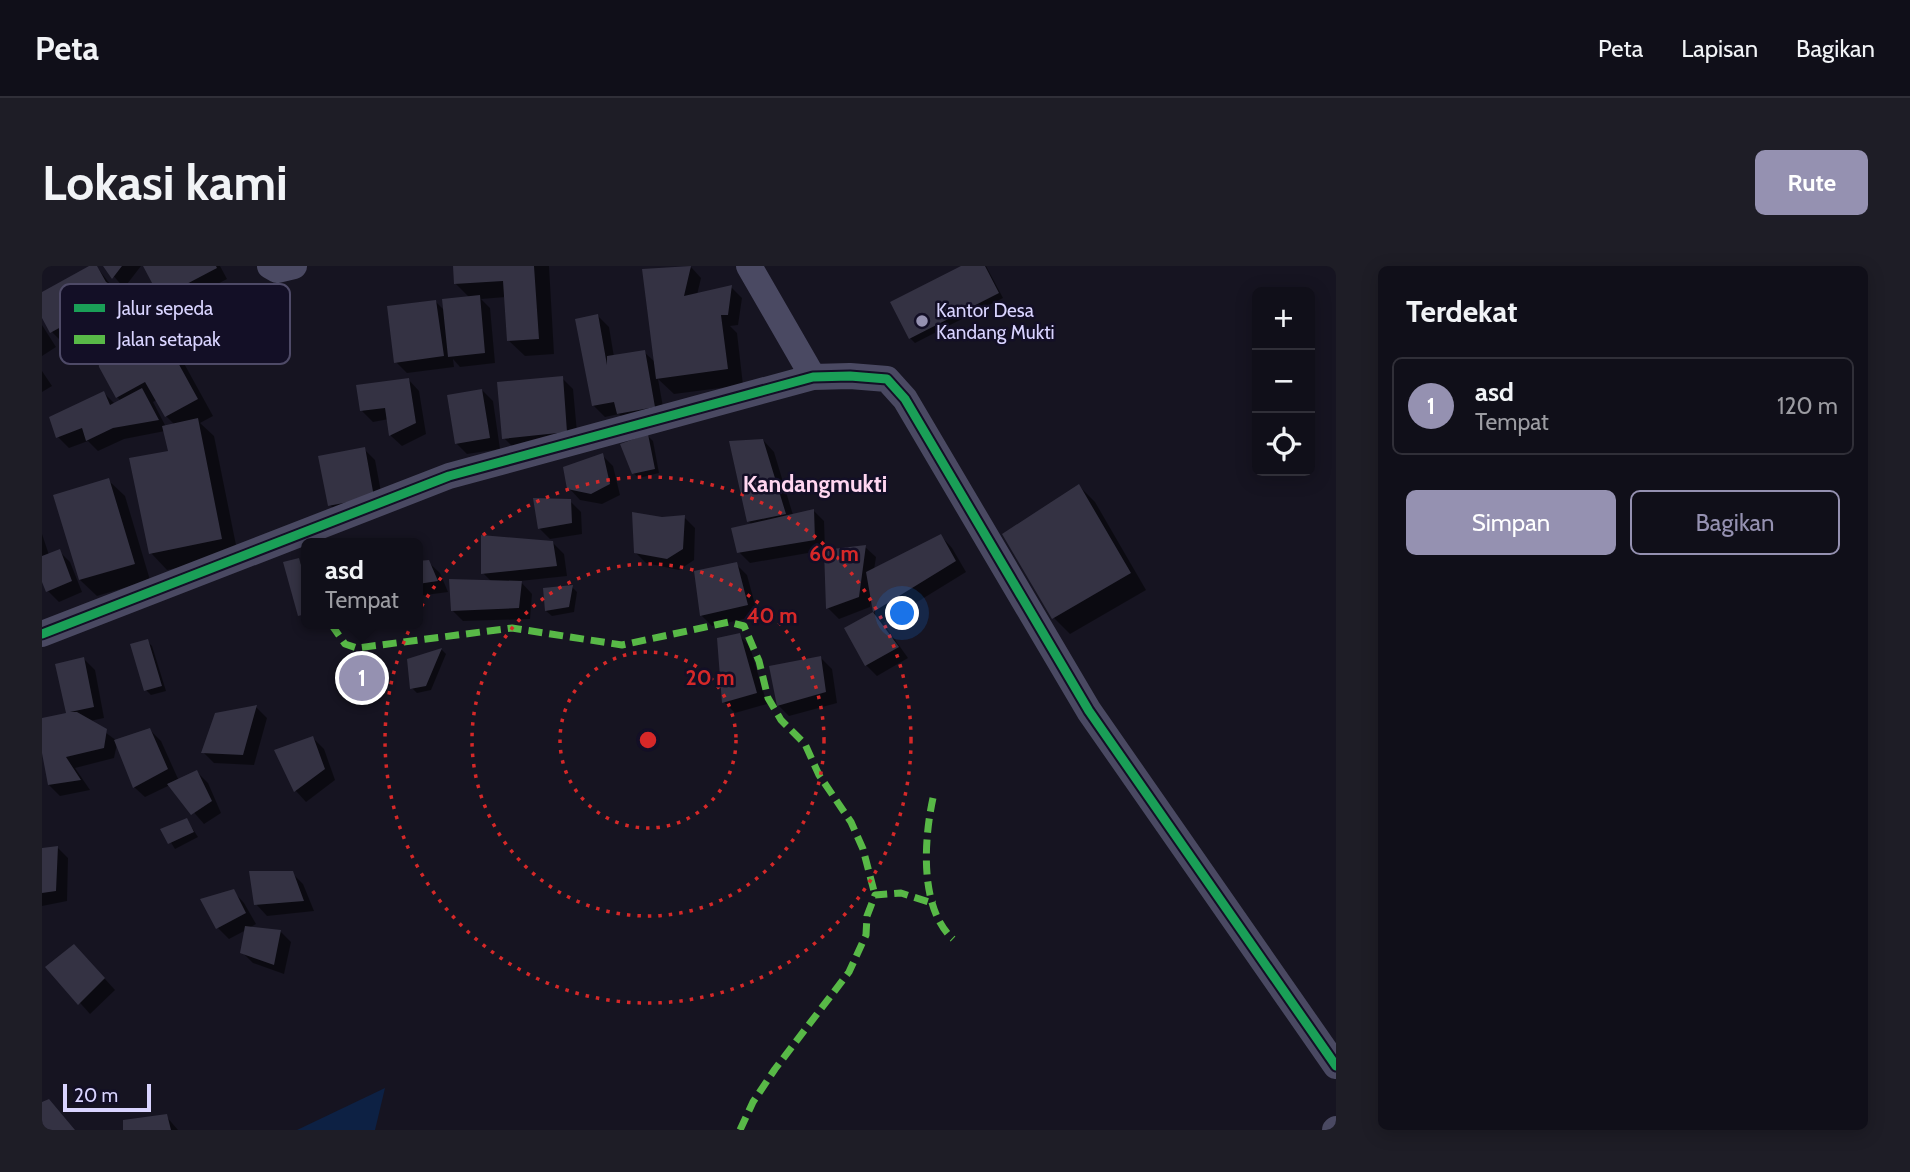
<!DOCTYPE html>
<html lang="id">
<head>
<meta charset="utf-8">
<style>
	body { margin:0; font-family:Cabin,sans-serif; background:#1e1d26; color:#f1f3f6 }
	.controls { position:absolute; right:21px; top:21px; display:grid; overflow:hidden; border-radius:10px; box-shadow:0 4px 18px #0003 }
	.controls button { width:63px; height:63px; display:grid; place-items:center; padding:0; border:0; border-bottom:2px solid #302f38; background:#100f19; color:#f1f3f6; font:35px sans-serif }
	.scale { position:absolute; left:21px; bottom:18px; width:88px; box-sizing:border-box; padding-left:7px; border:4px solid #d9d4ff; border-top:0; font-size:19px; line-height:24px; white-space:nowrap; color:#d9d4ff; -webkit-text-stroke:5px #130f26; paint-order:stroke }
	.you { position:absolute; left:861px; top:348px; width:24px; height:24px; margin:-18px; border:5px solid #fff; border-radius:50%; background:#1a73e8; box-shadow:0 0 0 10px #1a73e833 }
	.badge { display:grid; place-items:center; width:46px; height:46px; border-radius:50%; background:#9591b1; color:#fff; font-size:23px; font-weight:700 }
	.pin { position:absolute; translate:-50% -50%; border:4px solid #fff; box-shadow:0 2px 7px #0006 }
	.popup { position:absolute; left:259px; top:272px; width:122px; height:91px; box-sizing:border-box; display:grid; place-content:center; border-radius:10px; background:#100f19; filter:drop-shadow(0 2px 5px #0005); font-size:23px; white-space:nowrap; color:#9c9ca2 }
	.popup b { font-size:26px; color:#f1f3f6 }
	.popup::after { content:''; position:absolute; left:50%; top:100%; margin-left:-14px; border:14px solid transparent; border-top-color:#100f19 }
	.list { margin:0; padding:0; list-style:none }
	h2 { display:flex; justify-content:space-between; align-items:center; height:91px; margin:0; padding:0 28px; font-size:30px }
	h2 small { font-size:23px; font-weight:400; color:#9c9ca2 }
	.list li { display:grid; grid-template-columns:46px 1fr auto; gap:21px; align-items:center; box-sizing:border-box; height:98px; margin:0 14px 14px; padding:0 14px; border:2px solid #302f38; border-radius:10px }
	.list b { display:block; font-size:26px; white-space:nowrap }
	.list p { margin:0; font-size:23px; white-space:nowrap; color:#9c9ca2 }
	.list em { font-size:23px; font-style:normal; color:#9c9ca2 }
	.actions { display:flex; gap:14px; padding:21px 28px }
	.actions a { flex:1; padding:16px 0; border:2px solid #9591b1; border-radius:10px; text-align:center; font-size:24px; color:#9591b1 }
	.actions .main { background:#9591b1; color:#fff }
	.icon { flex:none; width:38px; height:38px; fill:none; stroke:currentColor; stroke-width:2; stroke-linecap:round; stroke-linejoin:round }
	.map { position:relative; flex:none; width:1294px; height:864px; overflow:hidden; border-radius:10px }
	header { display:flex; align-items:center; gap:42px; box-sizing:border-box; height:98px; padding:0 35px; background:#100f19; border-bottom:2px solid #302f38 }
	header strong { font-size:33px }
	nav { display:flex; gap:38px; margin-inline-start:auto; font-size:24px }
	.intro { display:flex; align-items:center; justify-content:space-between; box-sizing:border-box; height:168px; padding:0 42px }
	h1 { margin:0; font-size:49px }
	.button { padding:18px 32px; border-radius:10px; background:#9591b1; color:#fff; font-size:24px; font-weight:700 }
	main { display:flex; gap:42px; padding:0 42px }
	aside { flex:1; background:#100f19; border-radius:10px; box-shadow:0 4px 18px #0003 }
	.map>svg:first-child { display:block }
	.water { fill:#0d2144 }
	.shadow { fill:#0007; fill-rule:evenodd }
	.building { fill:#343243 }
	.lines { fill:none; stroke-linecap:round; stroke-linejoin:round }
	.minor { stroke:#4a4962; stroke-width:26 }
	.quiet { stroke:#58b947; stroke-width:7; stroke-dasharray:14 7; stroke-linecap:butt }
	.cycleway-casing { stroke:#130f26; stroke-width:13 }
	.cycleway { stroke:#1a9f57; stroke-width:9 }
	.ring { fill:none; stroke:#d62828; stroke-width:3.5; stroke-dasharray:3.5 7 }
	.poi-dot { fill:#9591b1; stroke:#130f26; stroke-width:2.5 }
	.labels { text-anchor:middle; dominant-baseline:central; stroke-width:5; stroke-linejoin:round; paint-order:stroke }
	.poi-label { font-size:19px; fill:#d9d4ff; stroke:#130f26; text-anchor:start }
	.quarter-label { font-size:23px; font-weight:bold; fill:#ffd6f0; stroke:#130f26 }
	.key { fill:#130f26; stroke:#4e4a67; stroke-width:2 }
	.key-label { font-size:19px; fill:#d9d4ff }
	.centre { fill:#d62828; stroke:#130f26; stroke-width:3.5 }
	.ring-label { font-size:21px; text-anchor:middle; font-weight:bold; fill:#d62828; stroke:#130f26; stroke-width:5; stroke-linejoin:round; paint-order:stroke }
</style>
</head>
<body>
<header>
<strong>Peta</strong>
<nav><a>Peta</a><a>Lapisan</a><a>Bagikan</a></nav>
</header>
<div class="intro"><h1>Lokasi kami</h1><a class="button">Rute</a></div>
<main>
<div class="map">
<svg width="1294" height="864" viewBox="0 0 1294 864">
	<rect width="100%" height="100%" fill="#161421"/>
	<path class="water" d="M343,822L333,864H255Z"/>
	<path class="shadow" d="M51,0H54L71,22L92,38L21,77L10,66L0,48V28Z
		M63,0H99L82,22Z
		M103,0H178L185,13L130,42L119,31Z
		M412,0H507L512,88L483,90L466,74L464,31L439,33L448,42L453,97L418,101L411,93L412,101L365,107L354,96L393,35L403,45L428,32L413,17Z
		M923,0H944L961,32L873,77L868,72Z
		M649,1L659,12L655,29L689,21L700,32L696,59L688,60L695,67L701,119L632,128L616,113L623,152L587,158L577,148L563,151L552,140L556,50L567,61L572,91L602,86L613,96Z
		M112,55L128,72L171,150L158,157L172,170L196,289L125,304L109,287L128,186L123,165L82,173L56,185L46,175L27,182L16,171L62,127L73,138L79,135L75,131ZM115,134L124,150L133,159L124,161L111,136Z
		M0,59L14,81L0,90Z
		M0,105L10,120L0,126Z
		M520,112L531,123L536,177L473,183L462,172Z
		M366,113L377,125L384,168L360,180L349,170L347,153L331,156L320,145Z
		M440,124L451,135L458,183L425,188L414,177Z
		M606,170L611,175L617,207L597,212L591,207Z
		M721,174L732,186L751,249L771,244L782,255L783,284L708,297L697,286L710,259L706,255Z
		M322,183L333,194L342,242L299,250L288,239Z
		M560,189L571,200L578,229L560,238L538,234L527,222Z
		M66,214L83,230L108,314L55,330L38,314Z
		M1037,220L1053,236L1104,324L1028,368L1011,351Z
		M528,235L539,246L540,268L508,273L497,262Z
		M642,251L653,262L652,294L637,304L604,297L593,286Z
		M0,268L7,289L17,285L28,296L40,326L17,336L6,325L0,311Z
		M899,270L910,282L924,306L841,357L866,392L835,410L824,399L805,362L833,347L830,331L828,341L797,353L786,342L784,286L823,281L834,291L832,304Z
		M511,277L522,288L525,310L478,315L490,328L488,353L421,355L410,344L450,316L441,307Z
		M257,294L264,306V346L259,350Z
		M386,296L398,307L406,326L376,330V297Z
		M694,298L705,309L716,350L670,360L659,349Z
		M530,321L535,326L532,346L510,350L504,345Z
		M697,369L708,381L725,438L693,447L682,436Z
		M105,375L110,380L124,425L109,429L104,424Z
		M400,384L404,388L389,424L375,427L370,422L367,395Z
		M779,392L790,403L795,437L747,450L736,439Z
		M42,393L53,404L62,452L48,455L75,475L108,464L119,475L137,515L155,506L166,517L179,547L162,558L128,519L103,531L92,521L75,478L72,492L33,502L48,524L18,530L7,519L0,477V453L26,448Z
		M332,397L344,422L315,428L310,423Z
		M214,441L225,452L212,499L172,497L161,486Z
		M271,472L282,483L293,514L264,536L254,525L234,485Z
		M145,554L156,571L133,583L121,564Z
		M15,581L26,592L25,635L0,640V583Z
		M250,607L261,618L272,645L225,650L214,638Z
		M191,625L202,637L214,658L207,662L238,665L249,676L242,708L211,697L200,686L204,664L187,673L176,662L160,634Z
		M43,691L73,724L48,748L6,701Z
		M124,850L136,864H82Z"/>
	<path class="building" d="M47,0H55L64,16L83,26L8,67L0,52V26Z
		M61,0H80L70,13Z
		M101,0H174L175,2L118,32Z
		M411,0H492L497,73L465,75L461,15L412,18Z
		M649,0L642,30L690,19L686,49H679L686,103L614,113L600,3Z
		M919,0H943L957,27L867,73L848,36Z
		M438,29L443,87L406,91L400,33Z
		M394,34L402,90L352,97L345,40Z
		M556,48L565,99V90L603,84L613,141L575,148L572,136L550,140L533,53Z
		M112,53L156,133L123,151L103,116L74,132L57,101L55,85Z
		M521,110L525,166L460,173L455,116Z
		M367,112L374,157L347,170L343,142L318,145L314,119Z
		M100,122L117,154L71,162L44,175L40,162L14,172L7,151L62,125L68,139Z
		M440,123L448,172L413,178L405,129Z
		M156,152L180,273L107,288L87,192L126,185L120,160Z
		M606,168L613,203L590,208L578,178Z
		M721,173L744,248L705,256L687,175Z
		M323,181L332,231L286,240L276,190Z
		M561,187L568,218L549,228L525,223L521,201Z
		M67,212L93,298L37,314L11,229Z
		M1037,218L1089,307L1010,353L960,268Z
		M491,232L529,233L530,257L496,263Z
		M772,243L773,274L695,287L689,262Z
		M590,246L620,251L643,249L641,283L625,293L592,287Z
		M899,268L914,295L831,346L824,306Z
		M439,269L511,275L515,300L439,308Z
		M824,279L817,331L784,343L782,284Z
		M18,283L30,315L4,326L0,316V290Z
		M257,292L264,316V348L256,350L241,296Z
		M387,294L396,315L376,318V295Z
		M695,296L706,339L658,350L652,305Z
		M407,313L480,315L477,342L409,345Z
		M531,319L527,341L503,345L501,322Z
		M831,346L857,381L823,400L802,362Z
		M698,367L715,427L680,437L675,372Z
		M106,373L120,420L102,425L88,378Z
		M400,382L384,420L368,423L365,393Z
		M779,390L784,426L735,440L727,400Z
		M42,391L52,441L28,446H35L65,463L62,482L24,491L39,514L6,519L0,487V452L24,447L13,398Z
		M332,395L340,417L309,424L300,406Z
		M215,439L201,489L159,487L173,447Z
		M108,462L126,503L91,522L72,474Z
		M271,470L283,503L252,526L232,484Z
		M155,504L170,535L149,549L125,518Z
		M145,552L152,566L126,578L118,563Z
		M16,580L14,625L0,627V582Z
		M207,605H251L262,635L212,639Z
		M192,623L204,647L174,663L158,633Z
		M203,660L239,664L232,699L198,687Z
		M32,678L63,712L36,739L3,701Z
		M7,833L33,864H3L0,860V836Z
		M125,848L129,864H81V854Z"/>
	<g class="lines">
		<path class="minor" d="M228,0L235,4L252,0
			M707,0L771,111
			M0,368L407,210L771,111L808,110L845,113L863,133L1047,445L1294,800
			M1293,864L1294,863"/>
		<path class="quiet" d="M289,358L303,378L315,382L470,362L580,379L687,356L702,360L717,395L726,432L739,454L763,478L777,509L809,556L821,583L833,629
			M891,532C882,573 877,642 911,673
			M698,864L711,836L733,803L807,706L824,669L825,650L833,629L859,627L893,638"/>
		<defs>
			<path id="cycleway" d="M0,368L407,210L771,111L808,110L845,113L863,133L1047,445L1294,800"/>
		</defs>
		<use href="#cycleway" class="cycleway-casing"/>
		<use href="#cycleway" class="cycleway"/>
	</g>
	<g class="ring">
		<circle cx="606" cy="474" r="88"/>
		<circle cx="606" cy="474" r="176"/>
		<circle cx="606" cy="474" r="263"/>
	</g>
	<circle class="poi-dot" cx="880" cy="55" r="7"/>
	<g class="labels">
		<g class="poi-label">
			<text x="894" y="44">Kantor Desa<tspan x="894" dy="22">Kandang Mukti</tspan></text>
		</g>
		<g class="quarter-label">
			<text x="773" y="218">Kandangmukti</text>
		</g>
	</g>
	<rect x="18" y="18" width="230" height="80" rx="10" class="key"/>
	<rect x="32" y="38" width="31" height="8" fill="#1a9f57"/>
	<rect x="32" y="69" width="31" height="9" fill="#58b947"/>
	<g class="key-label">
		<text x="75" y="49">Jalur sepeda</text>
		<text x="75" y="80">Jalan setapak</text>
	</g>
	<circle cx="606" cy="474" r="10" class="centre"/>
	<g class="ring-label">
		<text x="792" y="295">60 m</text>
		<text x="730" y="357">40 m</text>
		<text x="668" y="419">20 m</text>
	</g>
</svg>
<div class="controls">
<button>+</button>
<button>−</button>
<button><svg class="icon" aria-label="locate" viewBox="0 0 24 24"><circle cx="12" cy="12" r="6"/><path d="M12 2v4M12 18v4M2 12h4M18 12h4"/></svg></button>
</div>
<div class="scale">20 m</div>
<div class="you"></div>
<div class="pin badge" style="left:320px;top:412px">1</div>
<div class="popup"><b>asd</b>Tempat</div>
</div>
<aside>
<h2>Terdekat<small></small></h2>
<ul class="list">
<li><span class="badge">1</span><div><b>asd</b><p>Tempat</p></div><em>120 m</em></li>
</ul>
<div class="actions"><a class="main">Simpan</a><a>Bagikan</a></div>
</aside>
</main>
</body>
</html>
